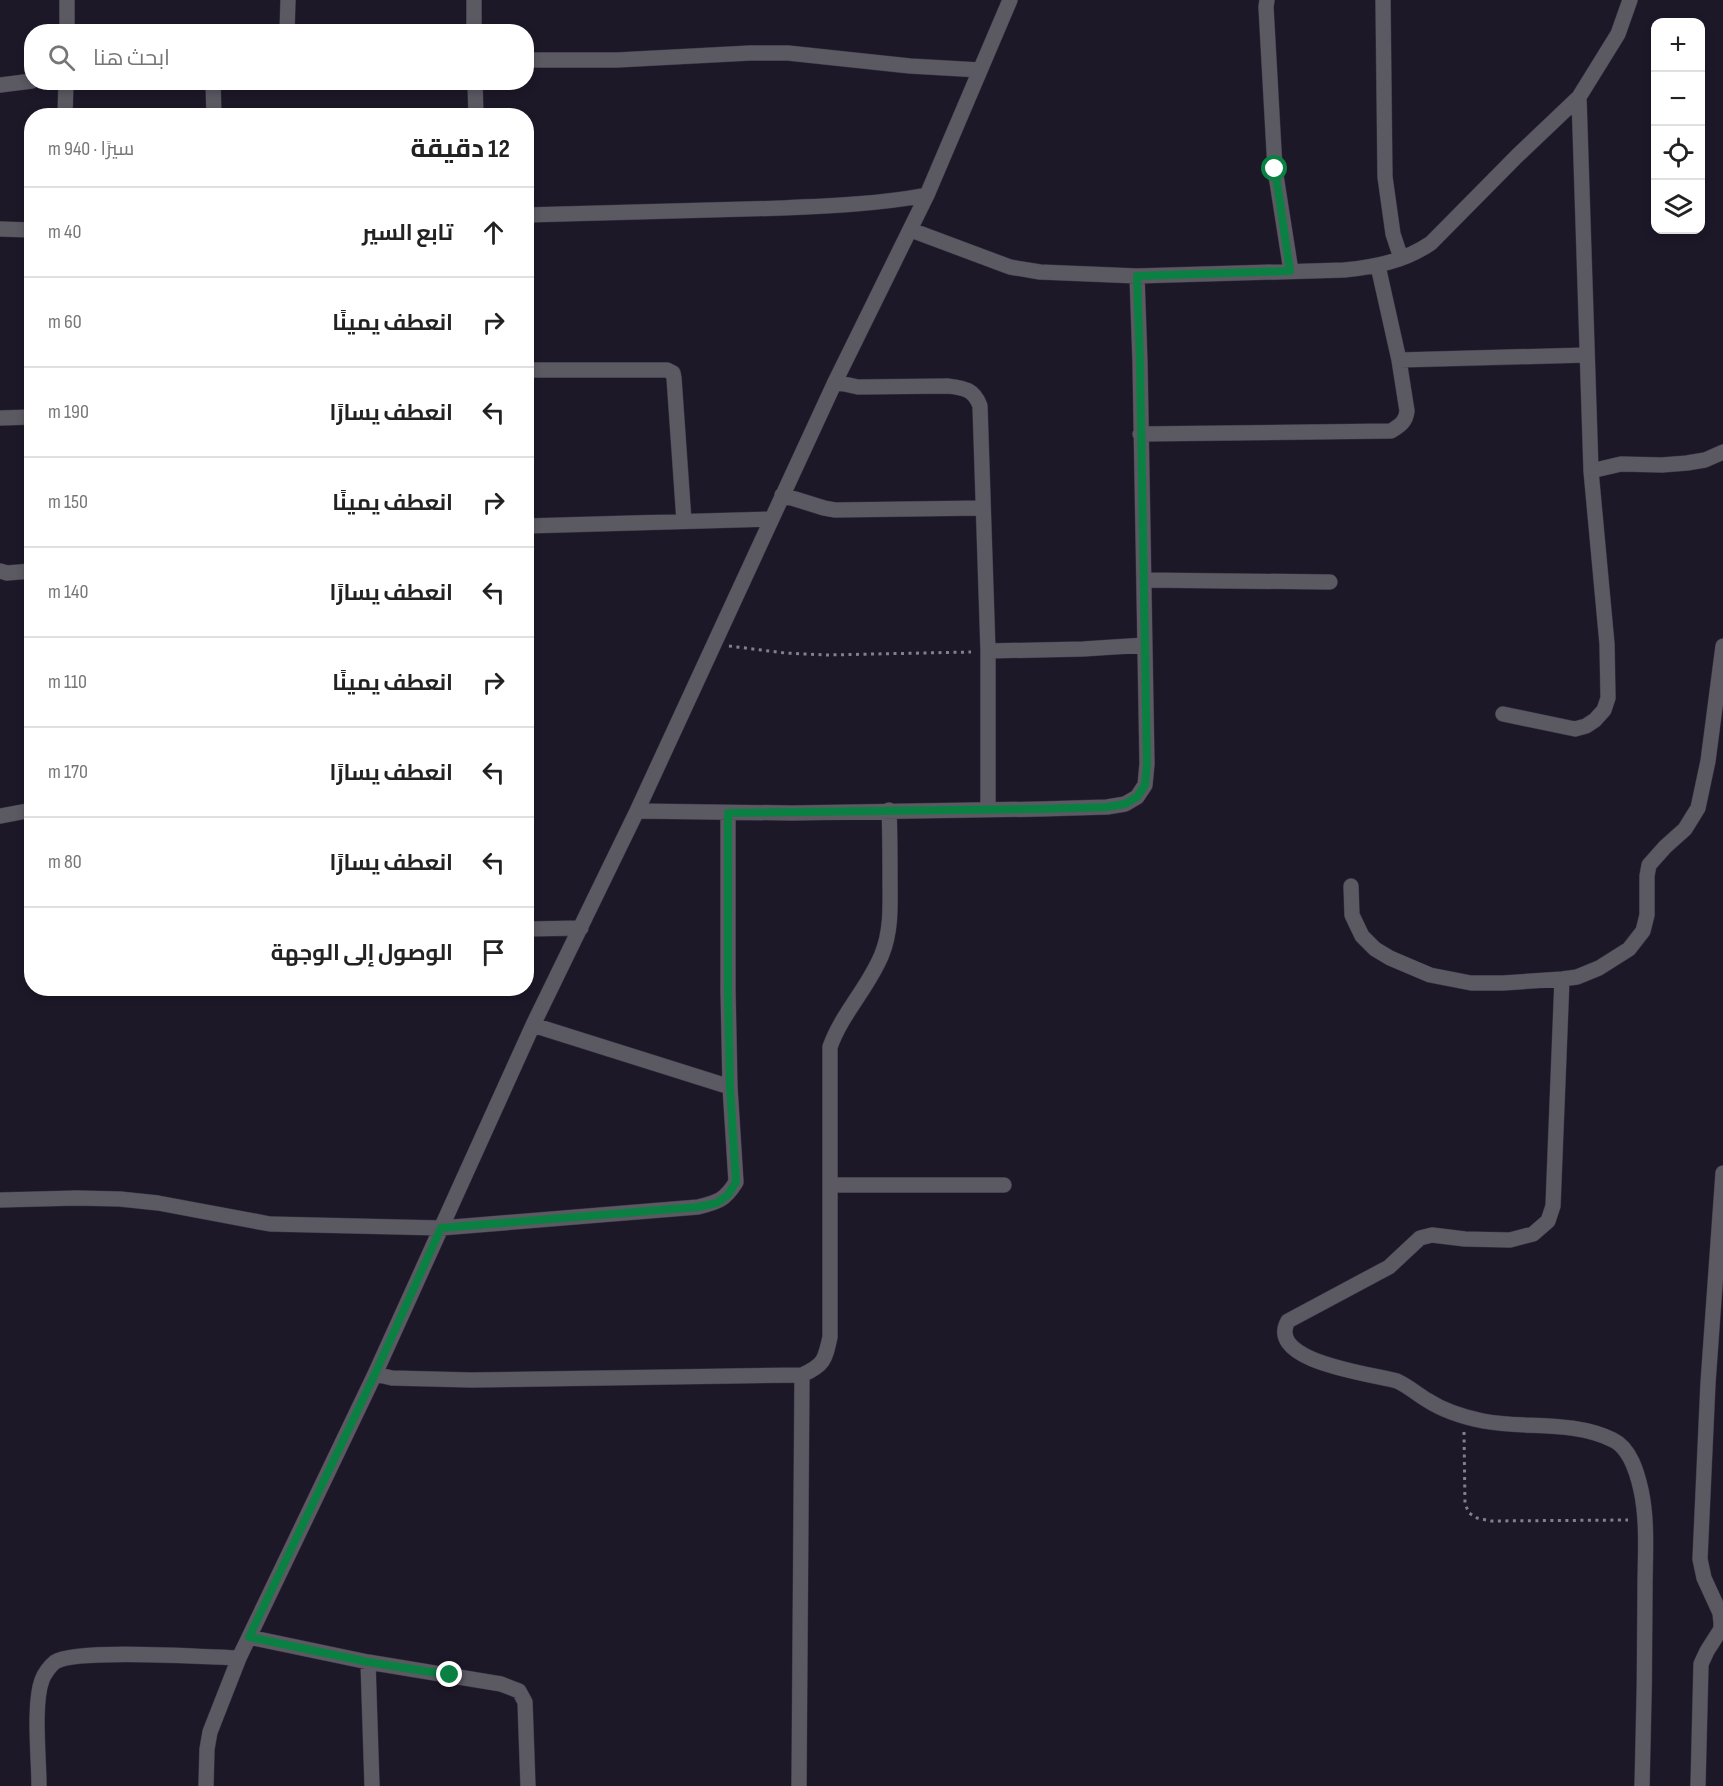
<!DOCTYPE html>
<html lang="ar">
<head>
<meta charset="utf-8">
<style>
	body { margin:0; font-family:"Sofia Sans Condensed",Cairo,sans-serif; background:#f6f6f6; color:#222; direction:rtl }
	.controls { position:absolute; right:18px; top:18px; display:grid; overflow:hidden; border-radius:12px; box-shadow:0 3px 9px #0003 }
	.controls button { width:54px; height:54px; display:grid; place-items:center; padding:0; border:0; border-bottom:2px solid #e0e0e0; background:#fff; color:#222; font:30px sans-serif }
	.stop { position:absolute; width:18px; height:18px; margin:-14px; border:4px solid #0b8043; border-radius:50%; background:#fff }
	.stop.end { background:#0b8043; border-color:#fff; box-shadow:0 2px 6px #0008 }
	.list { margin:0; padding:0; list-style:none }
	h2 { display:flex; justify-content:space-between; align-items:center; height:78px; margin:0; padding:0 24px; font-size:26px }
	h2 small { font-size:20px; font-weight:400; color:#767676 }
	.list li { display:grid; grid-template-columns:39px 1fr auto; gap:18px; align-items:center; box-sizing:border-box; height:90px; padding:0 24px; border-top:2px solid #e0e0e0 }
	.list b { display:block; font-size:22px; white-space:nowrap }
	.list em { font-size:20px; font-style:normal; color:#767676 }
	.icon { flex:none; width:33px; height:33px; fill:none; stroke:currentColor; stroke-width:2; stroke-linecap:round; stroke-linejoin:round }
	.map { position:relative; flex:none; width:1723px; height:1786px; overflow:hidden; direction:ltr }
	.search { position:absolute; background:#fff; box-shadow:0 3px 9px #0003; left:24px; top:24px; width:510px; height:66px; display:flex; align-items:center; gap:15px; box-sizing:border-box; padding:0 21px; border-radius:24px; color:#767676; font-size:22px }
	.panel { position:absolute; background:#fff; box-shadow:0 3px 9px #0003; left:24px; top:108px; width:510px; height:888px; border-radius:24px; direction:rtl }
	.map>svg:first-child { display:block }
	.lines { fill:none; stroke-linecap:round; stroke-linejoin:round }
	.minor-casing { stroke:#383342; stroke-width:16 }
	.path { stroke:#837f8c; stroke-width:3; stroke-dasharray:3 4.5; stroke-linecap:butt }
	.minor { stroke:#5b5962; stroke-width:15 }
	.route { stroke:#0b8043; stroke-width:8 }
</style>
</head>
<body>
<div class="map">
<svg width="1723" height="1786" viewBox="0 0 1723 1786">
	<rect width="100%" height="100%" fill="#1d1828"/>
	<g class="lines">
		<defs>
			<path id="minor" d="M474,0V32
				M1267,0L1266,7L1275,169L1291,271
				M1383,0L1385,177L1393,234L1401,258
				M67,32V0
				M287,32L288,0
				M526,60H617L750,53H788L910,66L980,70
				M213,82L214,116
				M475,82L476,116
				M0,85L32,81
				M65,116L66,82
				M526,215C612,212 697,211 782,208C830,206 879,204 927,195
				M0,229L32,230
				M911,230L1010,267L1040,272L1137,276L1344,270C1375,267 1405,261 1431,243L1517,156L1579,97L1618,34L1630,0
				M1399,360L1587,355
				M526,370H667L673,373L674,378L684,521
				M835,382L858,387L948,386C964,388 974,389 980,406L988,651V809
				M0,418L32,417
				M1140,434L1391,431C1401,425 1406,421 1407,411L1399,360L1378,266
				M1591,471L1621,464L1662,465L1687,463L1705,460L1723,452
				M782,495L824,508L835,510L983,508
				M526,526L771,519
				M0,571L7,573L32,571
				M1144,580L1330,582
				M988,651L1083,649L1145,645
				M1503,714L1575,729L1586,726L1595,720L1604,710L1608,698L1607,644L1591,471L1579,97
				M637,811L792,813L1041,809L1107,807L1125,804L1137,797L1145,785L1147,764L1140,362L1137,276
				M1,816L32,810
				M1351,886L1352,915L1362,936L1375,949L1390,958L1430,975L1471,983H1503L1562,979L1577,977L1599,968L1629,949L1643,931L1647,915V876L1649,865L1665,847L1685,829L1698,808L1708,761L1723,646
				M526,929L581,928
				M1562,979L1553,1206L1548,1221L1533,1234L1510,1240L1465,1239L1432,1235L1420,1238L1389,1267L1288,1321C1265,1362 1373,1374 1397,1381C1408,1386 1417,1394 1427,1400C1444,1411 1463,1417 1483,1421C1525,1429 1573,1420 1613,1440C1630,1448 1637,1472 1641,1490C1648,1522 1645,1557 1645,1590C1645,1655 1644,1721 1642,1786
				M533,1025L730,1087
				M831,1185H1004
				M0,1200L77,1198L120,1199L158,1203L270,1224L441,1228L698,1207C718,1202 725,1200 736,1182L730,1087L728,990V813
				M375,1374L392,1378L471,1380L802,1375
				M249,1637L368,1662L501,1684L519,1691L525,1702L528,1786
				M368,1662L372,1786
				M39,1786C39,1759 33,1704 42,1680C44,1674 50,1666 55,1662C77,1648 206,1657 239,1658
				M206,1786L207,1749L210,1732L239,1658L375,1374L533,1025L637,811L835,382L927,195L1010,0
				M799,1786L802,1375C824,1365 825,1360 830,1337V1047C842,1013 869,987 882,954C892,929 890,902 890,876C890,854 890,832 889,810
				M1698,1786L1701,1664L1707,1651L1721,1629V1623L1720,1613L1704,1578L1700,1559L1708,1383L1723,1173"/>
		</defs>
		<use href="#minor" class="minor-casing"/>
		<path class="path" d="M729,646L785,653L827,655L971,652
			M1464,1432L1465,1504L1469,1513L1477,1518L1491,1521L1628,1520"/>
		<use href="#minor" class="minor"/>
	</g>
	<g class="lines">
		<path class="route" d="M450,1675L368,1662L249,1637L375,1374L441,1228L698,1207L717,1203L728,1195L736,1182L730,1087L728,990V813L1041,809L1107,807L1125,804L1137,797L1145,785L1147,764L1140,362L1137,276L1290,271L1275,169"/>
	</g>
</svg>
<div class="controls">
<button>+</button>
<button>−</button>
<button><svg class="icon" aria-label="locate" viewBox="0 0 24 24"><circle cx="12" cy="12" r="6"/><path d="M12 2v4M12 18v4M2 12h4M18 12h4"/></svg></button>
<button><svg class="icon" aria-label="layers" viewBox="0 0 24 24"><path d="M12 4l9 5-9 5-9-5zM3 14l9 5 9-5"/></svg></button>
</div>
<div class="stop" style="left:1275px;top:169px"></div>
<div class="stop end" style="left:450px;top:1675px"></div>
<div class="search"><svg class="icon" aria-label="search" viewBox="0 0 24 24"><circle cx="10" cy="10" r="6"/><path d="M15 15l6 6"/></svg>ابحث هنا</div>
<section class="panel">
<h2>12 دقيقة<small>سيرًا · 940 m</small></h2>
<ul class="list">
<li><svg class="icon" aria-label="ahead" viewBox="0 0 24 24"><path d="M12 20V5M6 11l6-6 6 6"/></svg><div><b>تابع السير</b></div><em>40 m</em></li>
<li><svg class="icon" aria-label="right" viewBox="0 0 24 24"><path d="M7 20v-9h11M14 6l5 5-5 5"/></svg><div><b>انعطف يمينًا</b></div><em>60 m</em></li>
<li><svg class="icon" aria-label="left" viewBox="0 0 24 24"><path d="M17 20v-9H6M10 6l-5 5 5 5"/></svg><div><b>انعطف يسارًا</b></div><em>190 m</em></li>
<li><svg class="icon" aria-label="right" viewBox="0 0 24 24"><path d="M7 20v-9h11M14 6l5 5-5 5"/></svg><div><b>انعطف يمينًا</b></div><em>150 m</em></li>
<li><svg class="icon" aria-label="left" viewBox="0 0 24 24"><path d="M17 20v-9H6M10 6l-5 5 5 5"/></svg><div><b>انعطف يسارًا</b></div><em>140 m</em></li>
<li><svg class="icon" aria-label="right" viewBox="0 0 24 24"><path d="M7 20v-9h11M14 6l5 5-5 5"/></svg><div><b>انعطف يمينًا</b></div><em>110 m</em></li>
<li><svg class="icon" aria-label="left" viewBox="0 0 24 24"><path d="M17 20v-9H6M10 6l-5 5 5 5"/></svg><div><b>انعطف يسارًا</b></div><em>170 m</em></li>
<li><svg class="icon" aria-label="left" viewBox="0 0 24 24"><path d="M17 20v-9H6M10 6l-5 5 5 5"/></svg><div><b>انعطف يسارًا</b></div><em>80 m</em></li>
<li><svg class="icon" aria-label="arrive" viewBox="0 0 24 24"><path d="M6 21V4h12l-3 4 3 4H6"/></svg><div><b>الوصول إلى الوجهة</b></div></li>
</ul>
</section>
</div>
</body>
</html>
